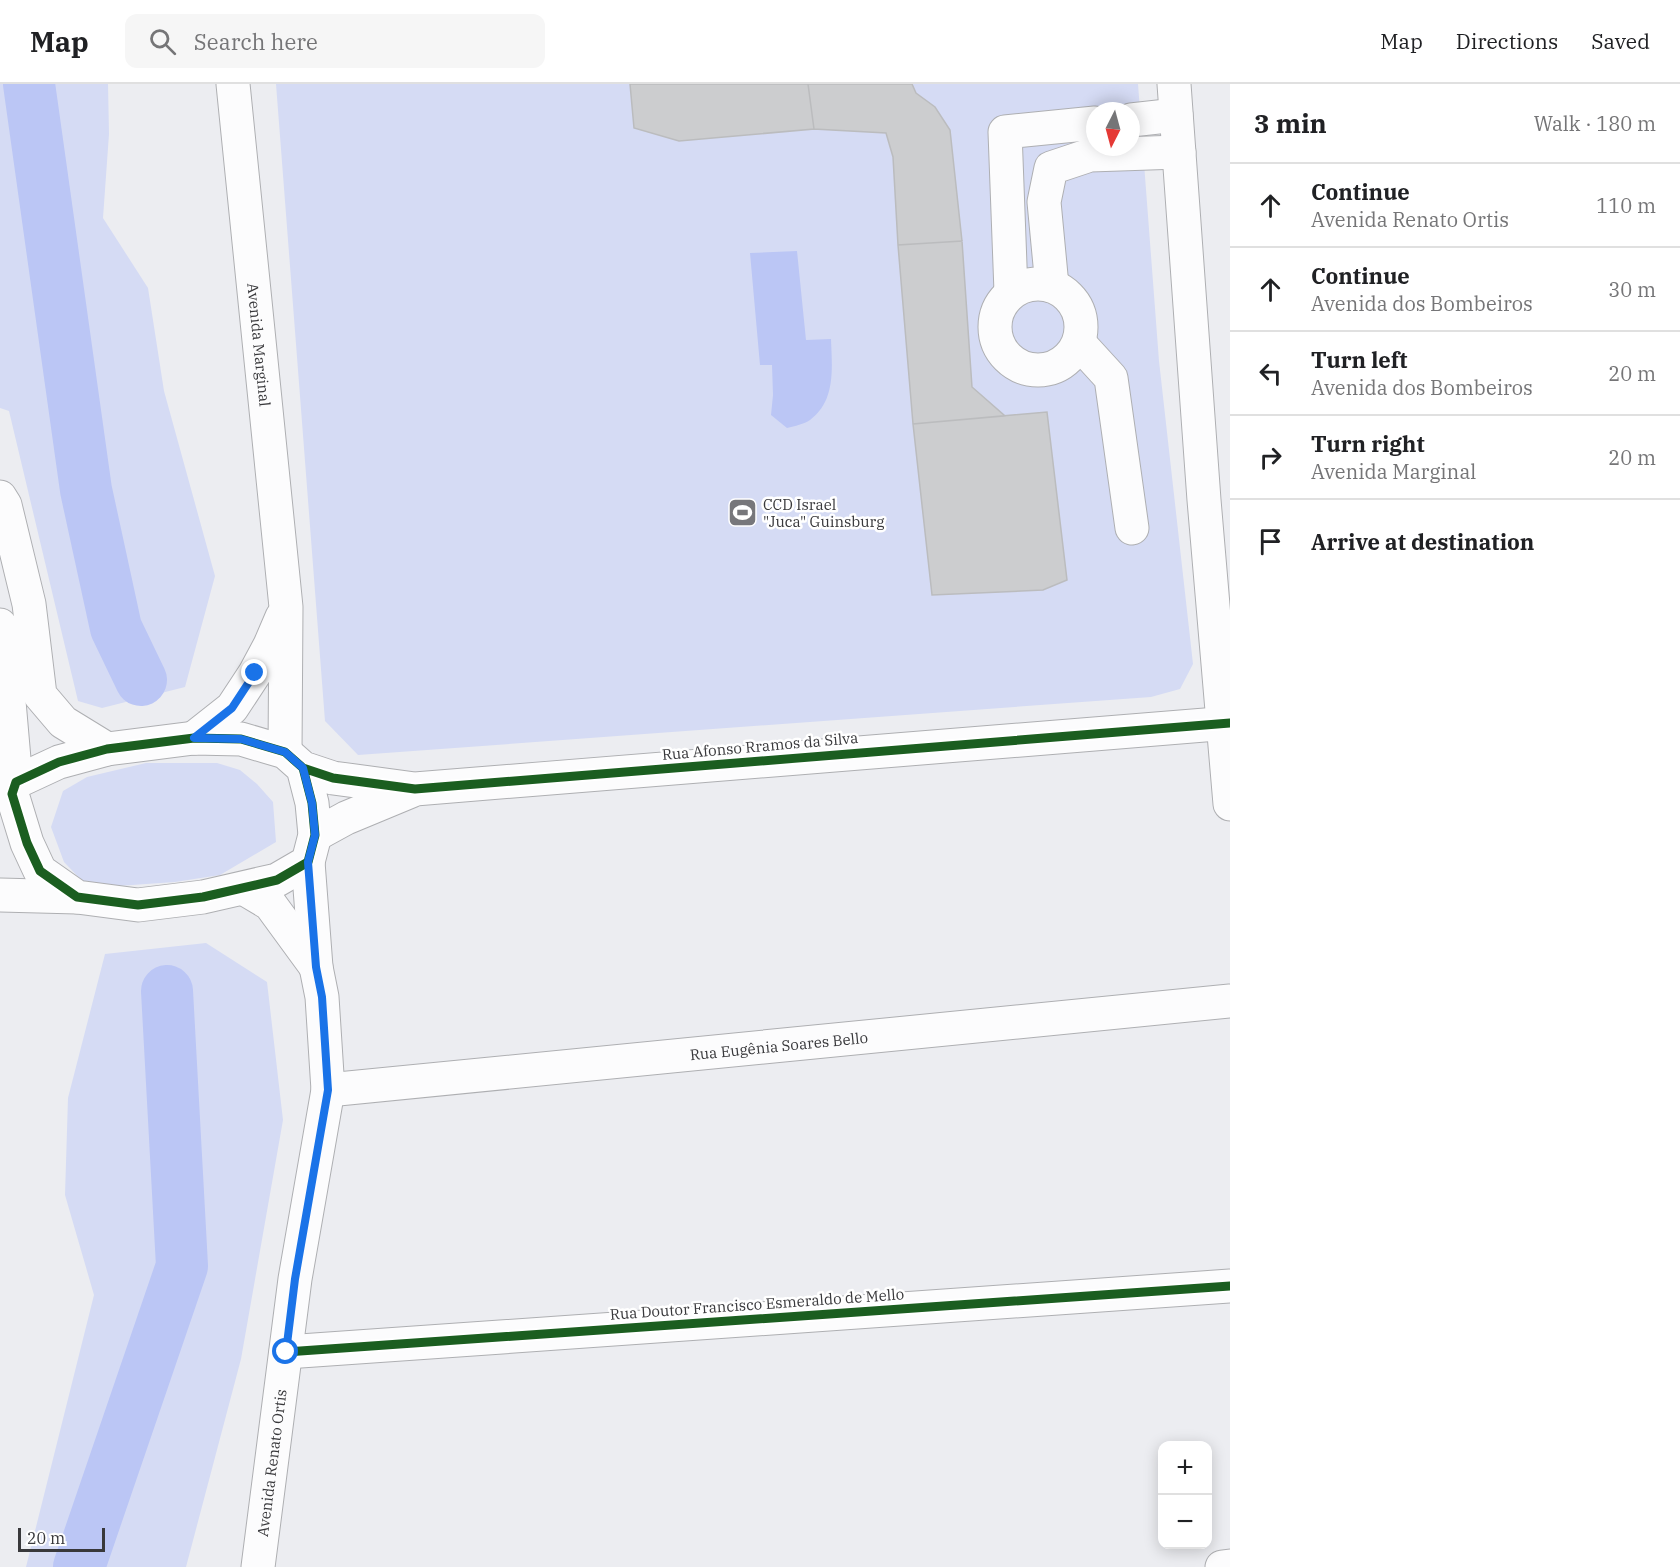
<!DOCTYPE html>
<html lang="en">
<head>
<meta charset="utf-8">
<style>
	body { margin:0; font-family:"IBM Plex Serif",serif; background:#f6f6f6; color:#202124 }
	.controls { position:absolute; right:18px; bottom:18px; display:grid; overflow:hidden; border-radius:12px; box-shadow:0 3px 15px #0003 }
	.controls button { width:54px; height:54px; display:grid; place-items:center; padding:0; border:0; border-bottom:2px solid #e0e0e0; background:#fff; color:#202124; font:30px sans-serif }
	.compass { position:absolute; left:1086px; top:18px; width:54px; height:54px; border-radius:50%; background:#fff; box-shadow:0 3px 15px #0003; rotate:186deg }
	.scale { position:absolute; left:18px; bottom:15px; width:87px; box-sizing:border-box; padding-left:6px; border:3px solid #38383b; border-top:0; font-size:16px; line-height:21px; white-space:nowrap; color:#38383b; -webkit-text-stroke:4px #fff; paint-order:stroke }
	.stop { position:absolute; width:18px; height:18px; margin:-14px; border:4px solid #1a73e8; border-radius:50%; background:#fff }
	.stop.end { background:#1a73e8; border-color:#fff; box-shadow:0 2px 6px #0008 }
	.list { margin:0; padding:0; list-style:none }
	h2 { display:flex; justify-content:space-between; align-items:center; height:78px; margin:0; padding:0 24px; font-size:26px }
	h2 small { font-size:20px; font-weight:400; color:#757577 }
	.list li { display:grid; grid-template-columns:39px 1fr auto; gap:18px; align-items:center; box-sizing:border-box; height:84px; padding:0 24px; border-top:2px solid #e0e0e0 }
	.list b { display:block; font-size:22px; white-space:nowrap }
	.list p { margin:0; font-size:20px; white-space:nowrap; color:#757577 }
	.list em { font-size:20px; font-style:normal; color:#757577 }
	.icon { flex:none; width:33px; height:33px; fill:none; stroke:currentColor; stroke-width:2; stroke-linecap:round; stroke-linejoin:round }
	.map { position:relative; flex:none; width:1230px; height:1483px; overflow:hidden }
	header { display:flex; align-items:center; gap:36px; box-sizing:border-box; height:84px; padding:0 30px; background:#fff; border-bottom:2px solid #e0e0e0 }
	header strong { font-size:28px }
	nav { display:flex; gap:33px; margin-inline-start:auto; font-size:21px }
	.search { width:420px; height:54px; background:#f6f6f6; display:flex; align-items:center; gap:15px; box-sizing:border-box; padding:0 21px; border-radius:12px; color:#757577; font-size:22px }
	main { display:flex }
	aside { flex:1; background:#fff }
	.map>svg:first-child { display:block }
	.green { fill:#d5dbf4; fill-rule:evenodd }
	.water { fill:#bbc6f5 }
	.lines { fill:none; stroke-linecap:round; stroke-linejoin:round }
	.river { stroke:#bbc6f5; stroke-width:52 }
	.building { fill:#cccdcf; stroke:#bbbcbe; stroke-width:1.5 }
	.minor-casing { stroke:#aeafb2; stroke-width:35 }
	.minor { stroke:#fcfcfd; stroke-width:33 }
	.cycleway-casing { stroke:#fff; stroke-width:13 }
	.cycleway { stroke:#1b5e20; stroke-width:9 }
	.route { stroke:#1a73e8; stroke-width:8 }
	.labels { text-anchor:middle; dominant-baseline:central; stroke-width:5; stroke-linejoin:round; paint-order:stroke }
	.street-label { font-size:15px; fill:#38383b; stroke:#fff }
	.poi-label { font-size:15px; fill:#38383b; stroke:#fff; text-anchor:start }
</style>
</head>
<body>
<header>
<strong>Map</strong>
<div class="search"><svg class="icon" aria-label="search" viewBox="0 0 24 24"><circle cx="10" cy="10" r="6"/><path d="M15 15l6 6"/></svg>Search here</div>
<nav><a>Map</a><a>Directions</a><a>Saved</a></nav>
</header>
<main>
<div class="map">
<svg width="1230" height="1483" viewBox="0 0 1230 1483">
	<rect width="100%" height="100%" fill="#ecedf1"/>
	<path class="green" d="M0,0H108L109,50L103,134L148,204L164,307L215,492L185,603L102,624L78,617L9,327L0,324Z
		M276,0H1138L1159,277L1193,580L1180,605L1151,613L358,671L325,637ZM1095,27H1131V63H1095Z
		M146,679H217L240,686L257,700L273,718L276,758L220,791L175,798L89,804L64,778L51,743L63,707L87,693Z
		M206,859L267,898L283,1036L241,1275L186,1483H26L94,1211L65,1111L68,1014L105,870Z"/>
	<path class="water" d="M797,167L806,256L831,255C832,284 836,317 810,336C804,340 795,342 787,344L771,331L773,311L772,281H760L750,169Z"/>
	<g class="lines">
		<path class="river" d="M29,0L86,406L116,544L141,596
			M79,1483L182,1182L167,907"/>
	</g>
	<path class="building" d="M630,0H808L814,45L679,57L634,44Z
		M808,0H912L916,9L935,23L950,46L962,157L898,161L893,73L886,49L814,45Z
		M962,157L972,303L1005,332L913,340L898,161Z
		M1047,328L1067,496L1043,506L932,511L913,340Z"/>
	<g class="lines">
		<defs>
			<g id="minor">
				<path id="s1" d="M233,0L286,523L285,668"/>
				<path d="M1174,0L1204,416L1230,720"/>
				<path d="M1131,36L1176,31"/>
				<circle cx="1038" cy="243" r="43"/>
				<path d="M1052,202L1044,118L1051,84L1090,71L1179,68"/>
				<path d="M1011,208L1005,48L1095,39"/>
				<path d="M1079,259L1111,294L1132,444"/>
				<path d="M0,413L5,421L29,520L40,611L63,638L107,665"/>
				<path d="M0,541L6,583L16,698"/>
				<path d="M194,654L232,624L255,589L270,561L282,533"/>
				<path d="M303,684L312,719L315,751L308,778L277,796L203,813L138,821L77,813L40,787L27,759L12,710L16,698L59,678L107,665L194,654L241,655L285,668L303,684L333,694L415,705L1230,639"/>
				<path d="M315,751L346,734L411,707"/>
				<path d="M245,805L270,820L316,883"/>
				<path d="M0,811L77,813"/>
				<path id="s2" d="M328,1006L1230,917"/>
				<path d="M286,1268L1230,1202"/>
				<path id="s3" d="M258,1483L295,1195L328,1006L322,913L316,883L308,778"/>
				<path d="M1222,1483L1230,1482"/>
			</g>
		</defs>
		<use href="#minor" class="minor-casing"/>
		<use href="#minor" class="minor"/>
		<defs>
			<path id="cycleway" d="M303,684L312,719L315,751L308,778L277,796L203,813L138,821L77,813L40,787L27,759L12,710L16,698L59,678L107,665L194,654L241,655L285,668L303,684L333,694L415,705L1230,639
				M286,1268L1230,1202"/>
		</defs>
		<use href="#cycleway" class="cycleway-casing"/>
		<use href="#cycleway" class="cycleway"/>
	</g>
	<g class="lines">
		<path class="route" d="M255,589L232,624L194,654L241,655L285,668L303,684L312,719L315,751L308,778L316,883L322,913L328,1006L295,1195L286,1268"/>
	</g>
	<defs>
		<symbol id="stadium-square" viewBox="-11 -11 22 22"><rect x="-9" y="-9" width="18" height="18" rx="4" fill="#77777b" stroke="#fff"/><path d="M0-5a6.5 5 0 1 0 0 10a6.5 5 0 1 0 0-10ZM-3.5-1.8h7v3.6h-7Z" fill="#fff"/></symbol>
	</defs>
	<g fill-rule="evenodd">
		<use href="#stadium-square" x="726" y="412" width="33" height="33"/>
	</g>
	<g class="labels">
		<g class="street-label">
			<text stroke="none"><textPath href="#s1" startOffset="262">Avenida Marginal</textPath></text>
			<text transform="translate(760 662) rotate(-5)">Rua Afonso Rramos da Silva</text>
			<text stroke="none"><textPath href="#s2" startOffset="453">Rua Eugênia Soares Bello</textPath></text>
			<text transform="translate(757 1220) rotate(-4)">Rua Doutor Francisco Esmeraldo de Mello</text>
			<text stroke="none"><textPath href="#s3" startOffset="105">Avenida Renato Ortis</textPath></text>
		</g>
		<g class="poi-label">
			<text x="763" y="420">CCD Israel<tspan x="763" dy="17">"Juca" Guinsburg</tspan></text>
		</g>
	</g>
</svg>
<div class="controls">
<button>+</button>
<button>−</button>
</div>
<svg class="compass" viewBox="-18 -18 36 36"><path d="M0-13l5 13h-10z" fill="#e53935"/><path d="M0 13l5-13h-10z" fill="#757577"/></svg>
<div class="scale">20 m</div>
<div class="stop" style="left:286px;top:1268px"></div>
<div class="stop end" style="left:255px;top:589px"></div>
</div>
<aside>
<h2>3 min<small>Walk · 180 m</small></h2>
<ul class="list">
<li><svg class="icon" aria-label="ahead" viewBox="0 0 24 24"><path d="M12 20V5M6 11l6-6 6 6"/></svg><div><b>Continue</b><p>Avenida Renato Ortis</p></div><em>110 m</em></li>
<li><svg class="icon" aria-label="ahead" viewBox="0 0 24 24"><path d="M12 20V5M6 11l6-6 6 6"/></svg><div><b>Continue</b><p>Avenida dos Bombeiros</p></div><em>30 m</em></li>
<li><svg class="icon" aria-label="left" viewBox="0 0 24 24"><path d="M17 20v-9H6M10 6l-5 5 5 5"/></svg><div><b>Turn left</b><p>Avenida dos Bombeiros</p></div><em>20 m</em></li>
<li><svg class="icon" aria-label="right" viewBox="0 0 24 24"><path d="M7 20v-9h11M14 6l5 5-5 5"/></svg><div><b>Turn right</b><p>Avenida Marginal</p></div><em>20 m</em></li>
<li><svg class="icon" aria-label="arrive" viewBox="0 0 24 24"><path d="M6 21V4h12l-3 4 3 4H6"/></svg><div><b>Arrive at destination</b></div></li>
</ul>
</aside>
</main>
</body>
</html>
